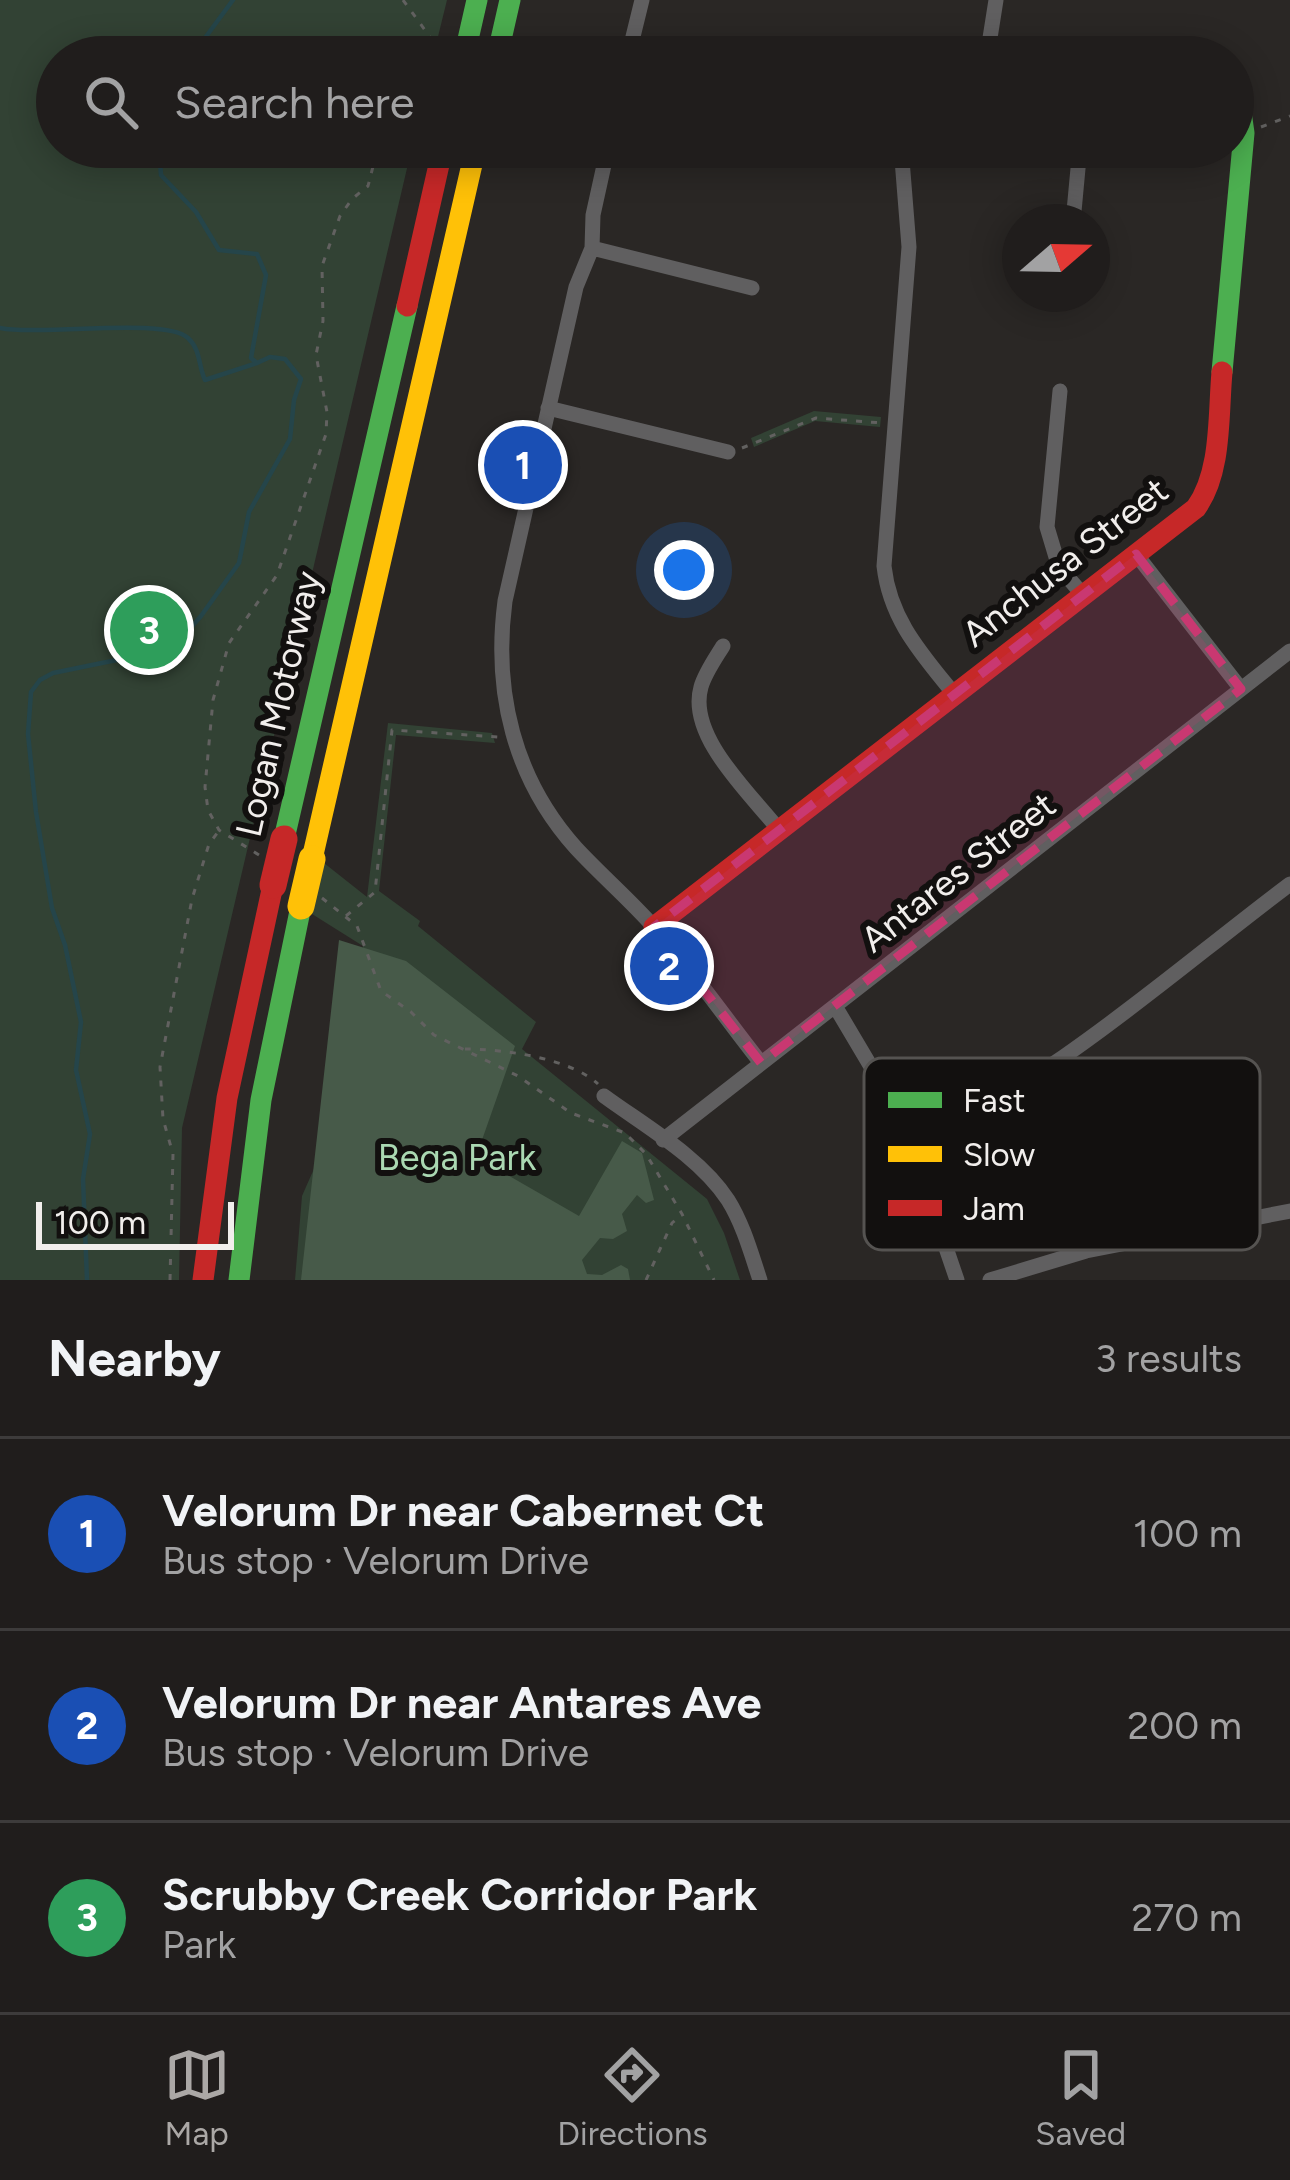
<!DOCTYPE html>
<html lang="en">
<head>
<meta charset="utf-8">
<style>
	body { margin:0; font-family:Figtree,sans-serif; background:#282625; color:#f1f3f6 }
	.compass { position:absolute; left:1002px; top:204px; width:108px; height:108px; border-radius:50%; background:#201d1c; box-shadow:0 6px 30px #0003; rotate:70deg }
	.scale { position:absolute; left:36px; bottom:30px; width:198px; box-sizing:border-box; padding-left:12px; border:6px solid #f1eeec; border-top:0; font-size:33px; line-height:42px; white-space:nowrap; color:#f1eeec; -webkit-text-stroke:9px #12100f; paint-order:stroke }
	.you { position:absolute; left:684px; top:570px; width:42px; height:42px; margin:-30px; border:9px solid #fff; border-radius:50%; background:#1a73e8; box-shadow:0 0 0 18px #1a73e833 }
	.badge { display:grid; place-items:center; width:78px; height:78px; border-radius:50%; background:#aba8a6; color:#fff; font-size:39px; font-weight:700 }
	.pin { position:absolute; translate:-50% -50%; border:6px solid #fff; box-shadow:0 3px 12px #0006 }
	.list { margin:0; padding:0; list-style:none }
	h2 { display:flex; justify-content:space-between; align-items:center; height:156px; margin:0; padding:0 48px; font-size:51px }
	h2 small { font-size:39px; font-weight:400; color:#a2a2a3 }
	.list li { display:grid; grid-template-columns:78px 1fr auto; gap:36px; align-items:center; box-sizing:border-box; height:192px; padding:0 48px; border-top:3px solid #3d3b3b }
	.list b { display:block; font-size:45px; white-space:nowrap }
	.list p { margin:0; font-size:39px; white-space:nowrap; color:#a2a2a3 }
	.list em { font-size:39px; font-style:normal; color:#a2a2a3 }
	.icon { flex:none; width:66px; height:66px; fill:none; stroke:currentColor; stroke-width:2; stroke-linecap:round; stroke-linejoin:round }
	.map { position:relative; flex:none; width:1290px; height:1280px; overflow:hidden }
	.search { position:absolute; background:#201d1c; box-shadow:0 6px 30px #0003; left:36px; right:36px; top:36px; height:132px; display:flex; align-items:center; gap:30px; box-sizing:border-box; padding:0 42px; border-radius:66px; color:#a2a2a3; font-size:45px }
	.sheet { height:732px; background:#201d1c }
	nav { display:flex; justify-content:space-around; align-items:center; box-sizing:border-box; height:168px; border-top:3px solid #3d3b3b; background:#201d1c; font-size:33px; color:#a2a2a3 }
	nav a { display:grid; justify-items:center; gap:6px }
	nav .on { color:#aba8a6 }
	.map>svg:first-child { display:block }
	.green { fill:#324234 }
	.forest { fill:#475a49 }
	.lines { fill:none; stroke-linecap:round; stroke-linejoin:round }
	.stream { stroke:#25454a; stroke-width:4.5 }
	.path { stroke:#626160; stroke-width:3; stroke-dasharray:6 9; stroke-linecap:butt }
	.street { stroke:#605f60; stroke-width:15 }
	.fast { stroke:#4caf50; stroke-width:21 }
	.slow { stroke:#ffc107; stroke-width:21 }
	.jam { stroke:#c62828; stroke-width:21 }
	.slow-bridge { stroke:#ffc107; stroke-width:27 }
	.jam-bridge { stroke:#c62828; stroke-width:27 }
	.marked { fill:#c93871; fill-opacity:0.2; stroke:#c93871; stroke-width:9; stroke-dasharray:24 15; stroke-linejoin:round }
	.labels { text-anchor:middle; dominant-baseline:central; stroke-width:12; stroke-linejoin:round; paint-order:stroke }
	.street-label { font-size:36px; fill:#f1eeec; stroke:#12100f }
	.park-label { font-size:36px; fill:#aad8b2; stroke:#12100f }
	.key { fill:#12100f; stroke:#555351; stroke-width:3 }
	.key-label { font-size:33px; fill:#f1eeec }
</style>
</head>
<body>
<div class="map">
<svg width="1290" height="1280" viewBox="0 0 1290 1280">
	<rect width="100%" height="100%" fill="#2a2725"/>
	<path class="green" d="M0,0H447L433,57H57V147H412L182,1128L179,1280H0Z
		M814,411L881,417L880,427L815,421L754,447L751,438Z
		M388,723L492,733L495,743L396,735L379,891L420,921L418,926L536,1022L522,1049L707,1199L724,1233L740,1280H295L302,1196L346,1096L363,946L312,914L324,863L367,897Z"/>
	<path class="forest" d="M339,940L406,961L515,1046L476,1157L579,1216L622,1141L642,1153L654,1200L646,1203L637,1195L622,1214L627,1231L613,1239L600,1238L582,1260L587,1274L602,1275L621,1265L628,1269L630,1280H301Z"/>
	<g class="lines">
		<path class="stream" d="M197,57L202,42L233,0
			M0,328C39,336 165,317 188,338C201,350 198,365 205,380L257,363
			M87,1280L83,1179L90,1134L76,1070L81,1022L65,945L52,908L36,812L28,734L31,692L40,680L53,673L136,656L187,632L201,616L239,563L249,512L290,439L294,400L301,379L285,359L270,357L257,363L251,358L266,275L257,254L219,250L196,212L161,175L159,147"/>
		<path class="path" d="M403,0L430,37L429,57
			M1261,127L1290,116
			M742,448L816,418L882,423
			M259,855L219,830L208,810L205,787L213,700L229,643L277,575L326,434L327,412L316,355L323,321L322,266L340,216L352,199L368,186L378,147
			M322,898L357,926L381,991L411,1012L434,1035L518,1076L571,1113L625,1133L646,1154L682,1214L714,1280
			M346,916L375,892L392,730L498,737
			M465,1049C503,1049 570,1058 598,1084
			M170,1280L173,1154L163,1119L160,1067L192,899L209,844L218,832
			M646,1280L672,1223L681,1215"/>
		<path class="street" d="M628,57L642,0
			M772,57L823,48L887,57
			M987,57L996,0
			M608,147L593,215L592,248L576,287L505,601C493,692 514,779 576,848C601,875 629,899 653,926C692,969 725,1018 761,1063
			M901,147L909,247L884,566C890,620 922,654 954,694
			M1073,222L1080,147
			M592,248L752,288
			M1060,391L1047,527L1059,567L1083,595
			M548,408L728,452
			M1136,554L1241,689
			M723,646C715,659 705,673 701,687C687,736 750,793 779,830
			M835,1006L902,1119L957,1280
			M604,1096C645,1126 700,1157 728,1200C743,1224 751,1253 760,1280
			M663,1140L1290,651
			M911,1143C1049,1085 1170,974 1290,884
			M990,1280L1086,1251L1290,1211"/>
		<path class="fast" d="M464,57L477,0
			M497,57L510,0
			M1222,372L1244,133L1241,112L1233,108
			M284,839L407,306
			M239,1280L261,1100L301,906"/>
		<path class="slow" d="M312,859L476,147"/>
		<path class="jam" d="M407,306L443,147
			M654,927L1196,508C1222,472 1218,416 1222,372
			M203,1280L227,1098L273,885"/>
		<path class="slow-bridge" d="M301,906L312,859"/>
		<path class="jam-bridge" d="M273,885L284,839"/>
	</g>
	<path class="marked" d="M1136,554L1241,689L761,1063L654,927Z"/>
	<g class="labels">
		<g class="street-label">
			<text transform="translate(1065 562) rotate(-38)">Anchusa Street</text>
			<text transform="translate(278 704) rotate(-77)">Logan Motorway</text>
			<text transform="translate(958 872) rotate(-38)">Antares Street</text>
		</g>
		<g class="park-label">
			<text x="457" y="1157">Bega Park</text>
		</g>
	</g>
	<rect x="864" y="1058" width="396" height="192" rx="18" class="key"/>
	<rect x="888" y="1092" width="54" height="16" fill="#4caf50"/>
	<rect x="888" y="1146" width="54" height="16" fill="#ffc107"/>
	<rect x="888" y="1200" width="54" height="16" fill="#c62828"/>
	<g class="key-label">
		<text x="963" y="1112">Fast</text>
		<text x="963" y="1166">Slow</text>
		<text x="963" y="1220">Jam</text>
	</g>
</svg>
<svg class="compass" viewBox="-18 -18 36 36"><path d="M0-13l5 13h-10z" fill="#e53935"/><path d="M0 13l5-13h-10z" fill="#a2a2a3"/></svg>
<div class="scale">100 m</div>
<div class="you"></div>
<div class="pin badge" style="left:523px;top:465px;background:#1a4fb4">1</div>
<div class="pin badge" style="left:669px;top:966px;background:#1a4fb4">2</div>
<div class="pin badge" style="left:149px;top:630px;background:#2e9e5b">3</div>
<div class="search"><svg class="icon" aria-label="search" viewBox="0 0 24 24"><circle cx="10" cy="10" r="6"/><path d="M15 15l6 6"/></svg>Search here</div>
</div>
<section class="sheet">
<h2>Nearby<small>3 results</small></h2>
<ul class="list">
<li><span class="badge" style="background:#1a4fb4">1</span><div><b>Velorum Dr near Cabernet Ct</b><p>Bus stop · Velorum Drive</p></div><em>100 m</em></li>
<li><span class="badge" style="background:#1a4fb4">2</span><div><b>Velorum Dr near Antares Ave</b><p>Bus stop · Velorum Drive</p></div><em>200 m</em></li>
<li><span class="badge" style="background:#2e9e5b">3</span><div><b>Scrubby Creek Corridor Park</b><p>Park</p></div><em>270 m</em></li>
</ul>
</section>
<nav>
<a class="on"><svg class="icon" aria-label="map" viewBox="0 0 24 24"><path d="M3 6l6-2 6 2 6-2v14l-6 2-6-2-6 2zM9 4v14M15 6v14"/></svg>Map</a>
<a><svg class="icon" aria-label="directions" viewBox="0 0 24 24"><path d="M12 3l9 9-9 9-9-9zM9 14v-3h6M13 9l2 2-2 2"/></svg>Directions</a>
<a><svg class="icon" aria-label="saved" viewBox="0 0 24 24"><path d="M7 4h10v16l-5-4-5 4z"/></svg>Saved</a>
</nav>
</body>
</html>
